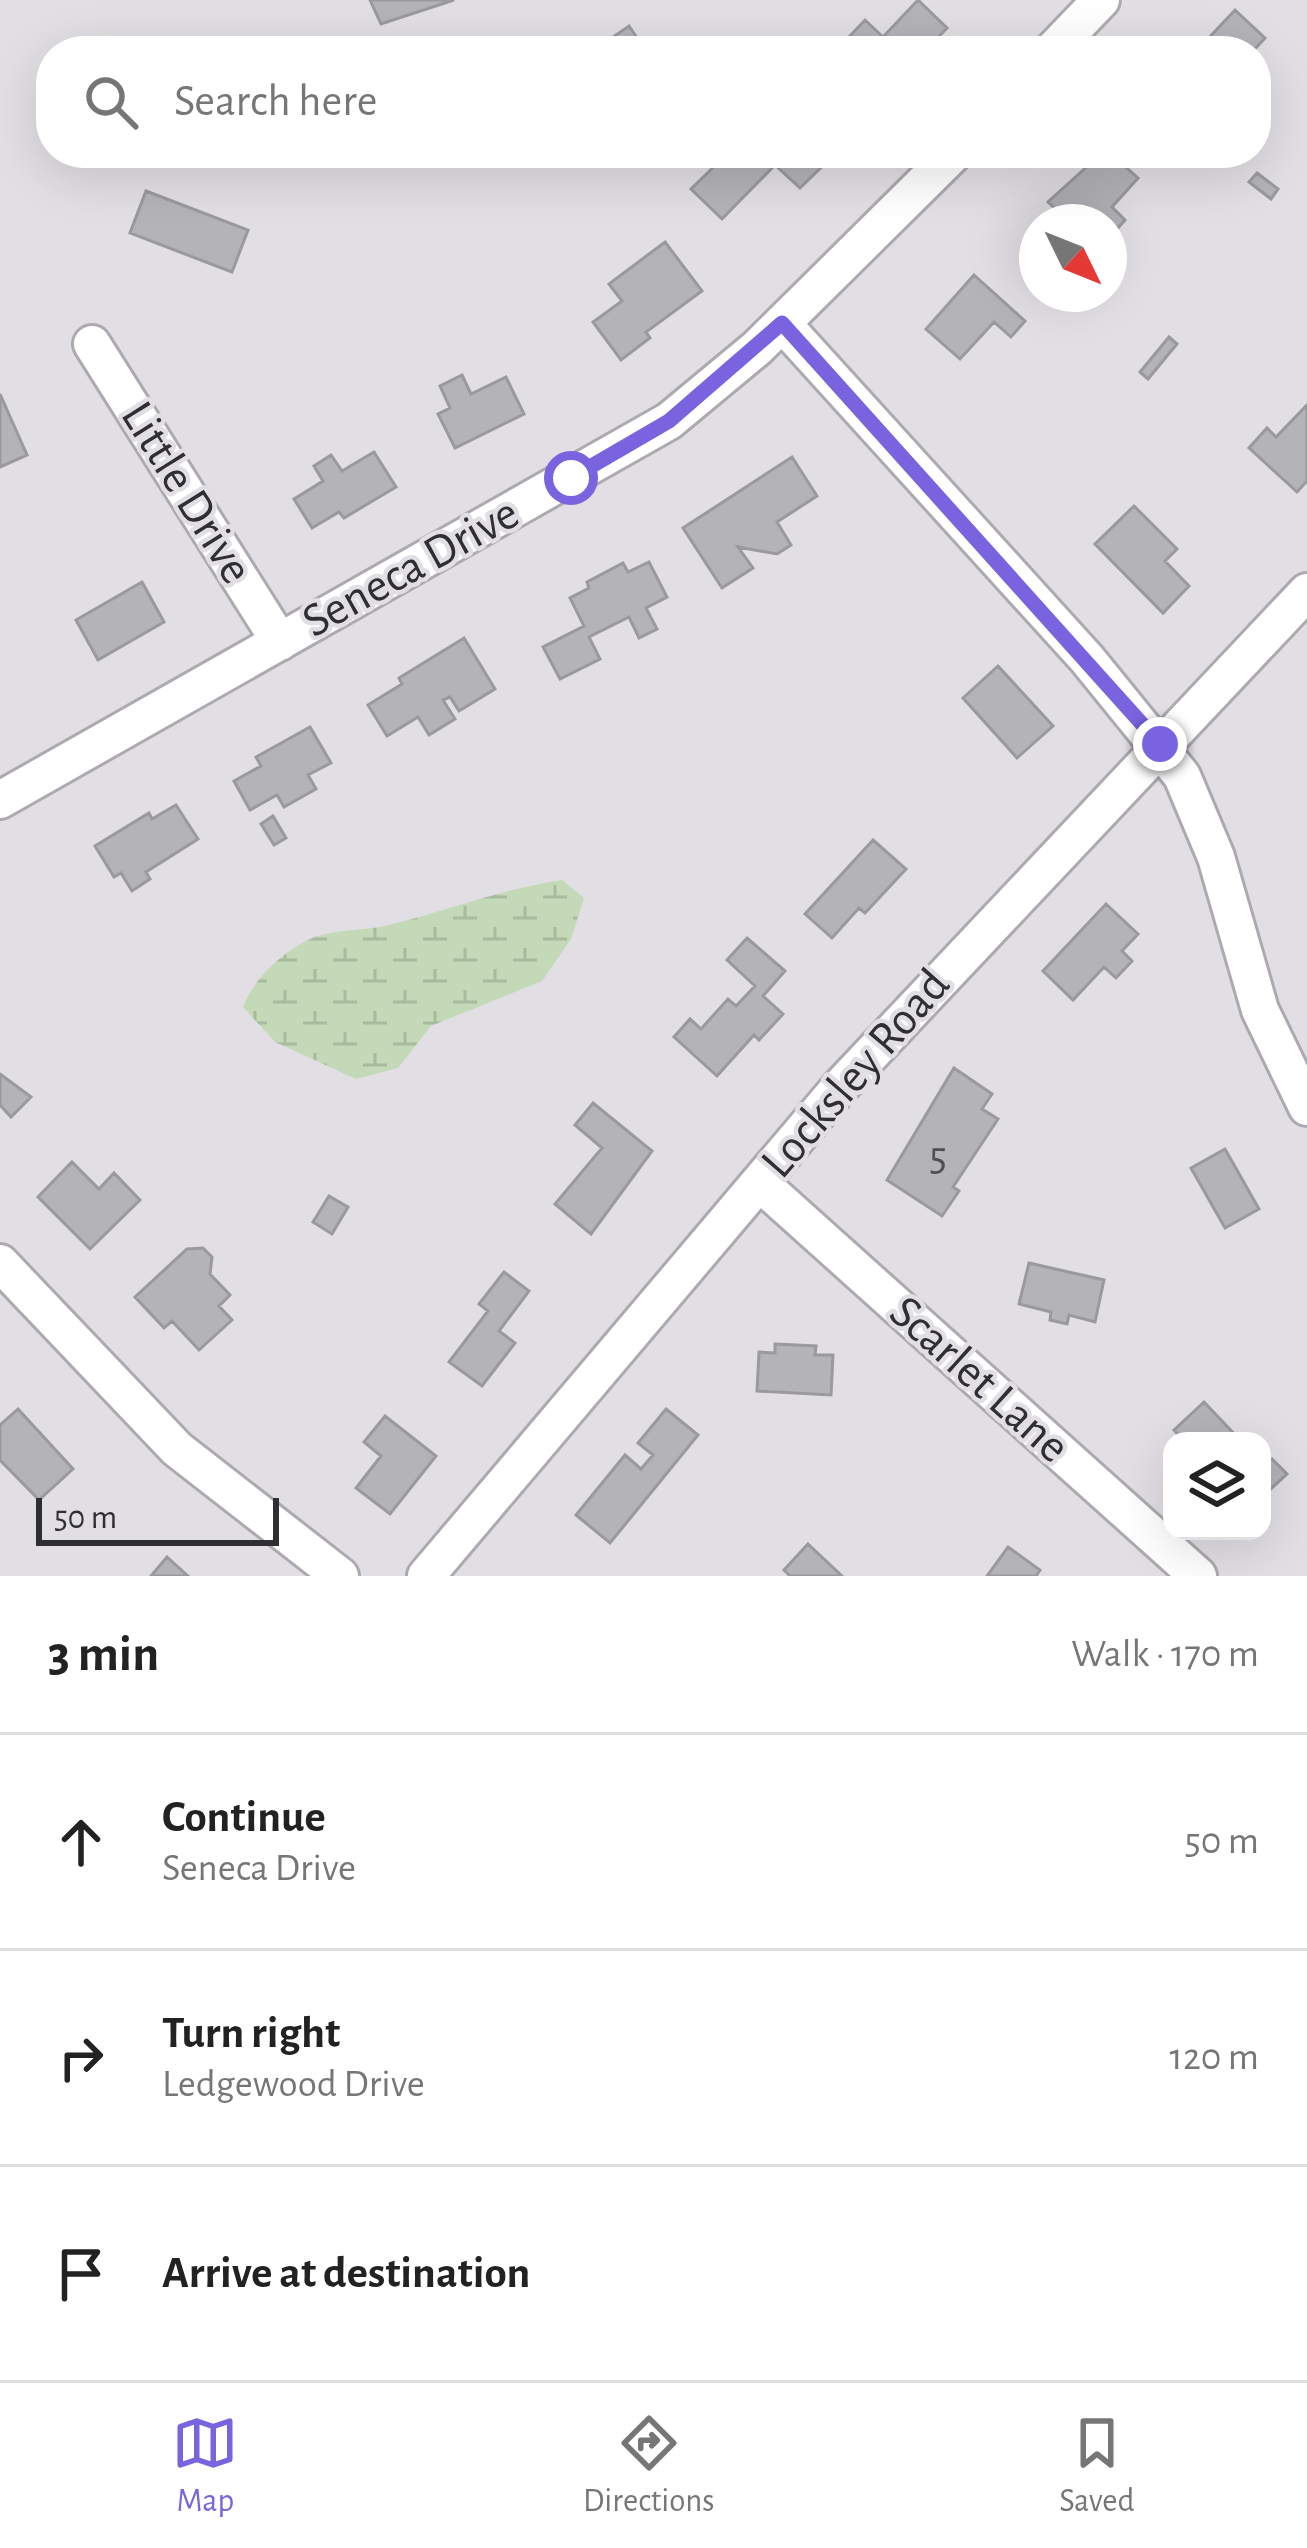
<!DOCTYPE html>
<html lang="en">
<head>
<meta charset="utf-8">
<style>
	body { margin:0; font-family:"Alegreya Sans",sans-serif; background:#f2f2f2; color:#222 }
	.controls { position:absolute; right:36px; bottom:36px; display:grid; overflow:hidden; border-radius:24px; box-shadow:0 12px 48px #0002 }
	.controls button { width:108px; height:108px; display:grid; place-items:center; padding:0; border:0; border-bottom:3px solid #e0e0e0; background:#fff; color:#222; font:60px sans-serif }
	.compass { position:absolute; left:1019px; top:204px; width:108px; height:108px; border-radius:50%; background:#fff; box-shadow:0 12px 48px #0002; rotate:133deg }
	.scale { position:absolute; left:36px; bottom:30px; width:243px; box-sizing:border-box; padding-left:12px; border:6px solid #2f2e30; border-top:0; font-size:33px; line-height:42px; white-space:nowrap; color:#2f2e30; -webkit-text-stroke:9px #e2dfe4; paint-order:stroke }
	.stop { position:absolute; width:36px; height:36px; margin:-27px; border:9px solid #7a63de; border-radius:50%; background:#fff }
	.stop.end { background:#7a63de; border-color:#fff; box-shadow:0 3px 12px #0008 }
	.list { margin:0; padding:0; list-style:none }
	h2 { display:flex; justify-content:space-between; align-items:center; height:156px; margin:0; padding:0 48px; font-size:51px }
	h2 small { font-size:39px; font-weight:400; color:#767676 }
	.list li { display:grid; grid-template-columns:78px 1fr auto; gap:36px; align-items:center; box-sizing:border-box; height:216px; padding:0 48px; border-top:3px solid #e0e0e0 }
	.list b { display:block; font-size:45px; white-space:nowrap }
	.list p { margin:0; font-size:39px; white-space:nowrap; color:#767676 }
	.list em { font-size:39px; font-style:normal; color:#767676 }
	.icon { flex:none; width:66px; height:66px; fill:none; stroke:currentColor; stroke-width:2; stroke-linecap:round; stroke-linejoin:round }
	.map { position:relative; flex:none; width:1307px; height:1576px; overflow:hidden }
	.search { position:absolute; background:#fff; box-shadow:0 12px 48px #0002; left:36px; right:36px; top:36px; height:132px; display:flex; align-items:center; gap:30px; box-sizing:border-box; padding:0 42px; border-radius:48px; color:#767676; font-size:45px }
	.sheet { height:804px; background:#fff }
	nav { display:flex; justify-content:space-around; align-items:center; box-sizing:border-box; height:168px; border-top:3px solid #e0e0e0; background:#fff; font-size:33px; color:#767676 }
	nav a { display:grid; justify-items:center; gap:6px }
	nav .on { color:#7a63de }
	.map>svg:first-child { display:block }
	.wetland { fill:url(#wetland-marsh) }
	.building { fill:#b3b3b8; stroke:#9a999e; stroke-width:3 }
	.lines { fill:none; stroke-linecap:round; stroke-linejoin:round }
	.minor-casing { stroke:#adaaaf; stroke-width:42 }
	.minor { stroke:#fff; stroke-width:36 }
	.route { stroke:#7a63de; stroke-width:15 }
	.labels { text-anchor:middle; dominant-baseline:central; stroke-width:9; stroke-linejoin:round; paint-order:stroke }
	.number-label { font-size:42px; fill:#504f52 }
	.street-label { font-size:48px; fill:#2f2e30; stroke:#e2dfe4 }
</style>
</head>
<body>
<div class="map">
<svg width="1307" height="1576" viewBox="0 0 1307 1576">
	<defs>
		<pattern id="wetland-marsh" width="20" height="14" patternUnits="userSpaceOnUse" patternTransform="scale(3)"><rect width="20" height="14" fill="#c3d9b8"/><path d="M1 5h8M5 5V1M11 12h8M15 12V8" fill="none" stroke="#a8bb9e"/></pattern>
	</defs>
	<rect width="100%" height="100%" fill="#e2dfe4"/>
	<path class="wetland" d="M562,880L584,898L571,939L542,981L431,1026L398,1068L356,1079L275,1042L243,1007C254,978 285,949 315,937C336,929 366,931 389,925C447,911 502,889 562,880Z"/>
	<path class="building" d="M370,0H454L381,24Z
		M918,0L947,28L925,51H861L849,37L865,20L883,37Z
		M1235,10L1265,38L1253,51H1212L1204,43Z
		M629,26L646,51H593Z
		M728,153H830L833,156L800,188L775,165L722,219L691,189Z
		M1102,153H1110L1138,178L1112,207L1125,220L1109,238V222H1070L1048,202Z
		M1257,173L1278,189L1271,199L1249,182Z
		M146,191L248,230L232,272L130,233Z
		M665,242L702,291L646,332L650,338L621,360L593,322L622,301L609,284Z
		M974,275L1025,321L1011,337L994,322L960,359L926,329Z
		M1169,337L1177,344L1148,379L1140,372Z
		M462,375L471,394L506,377L524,414L455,448L438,414L450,408L440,386Z
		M0,394L27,455L0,467Z
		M1307,405V481L1297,492L1249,448L1267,428L1276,437Z
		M374,452L396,487L344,518L339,512L312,528L294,499L323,481L314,466L331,455L342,471Z
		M792,457L817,496L777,522L791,545L777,554L738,547L753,568L722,588L683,528Z
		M1134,506L1177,549L1165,561L1189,586L1163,613L1095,544Z
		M649,562L667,597L646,608L657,629L639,638L629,617L589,637L600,659L560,679L543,647L584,626L570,598L589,588L587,582L623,563L628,572Z
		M142,582L164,622L98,660L76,620Z
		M464,638L495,689L459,711L450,697L443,700L455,719L429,735L418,717L387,736L368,705L402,684L399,678Z
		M998,666L1053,726L1017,758L963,698Z
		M310,727L331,763L308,775L316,789L284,807L277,795L250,810L234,781L261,766L256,757Z
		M176,805L198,839L146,872L150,879L132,891L121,873L114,877L95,846L149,813L152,819Z
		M273,816L286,838L274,845L261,824Z
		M873,840L906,869L865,913L859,908L832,938L805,914Z
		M1106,904L1138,934L1122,951L1132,961L1116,978L1104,967L1073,1000L1043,971Z
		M747,938L785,971L763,996L783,1014L759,1040L754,1035L717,1076L674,1037L690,1019L701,1029L728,999L736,1006L755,986L727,960Z
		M954,1068L992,1094L982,1109L998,1119L953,1187L959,1191L942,1216L887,1180Z
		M0,1074L31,1097L11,1117L0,1105Z
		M593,1103L652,1151L591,1234L555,1204L602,1148L575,1125Z
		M1225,1149L1259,1209L1225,1228L1191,1168Z
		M72,1162L99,1189L114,1173L140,1200L90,1249L38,1197Z
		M329,1196L348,1207L332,1234L313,1222Z
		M203,1248L212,1257L210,1274L230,1295L219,1306L232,1320L199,1350L172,1321L164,1328L135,1297L187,1249Z
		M1029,1263L1104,1280L1095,1322L1069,1315L1067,1324L1050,1320L1051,1312L1019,1304Z
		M504,1272L529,1291L499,1331L515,1343L482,1386L449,1362L488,1311L479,1304Z
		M775,1344L816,1346L815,1355H833L831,1395L757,1391L759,1352L775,1353Z
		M1204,1402L1241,1441H1184L1174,1430Z
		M18,1409L73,1469L39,1500L0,1460V1425Z
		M666,1409L698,1435L610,1543L576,1515L625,1455L641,1469L653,1455L638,1443Z
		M385,1416L436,1456L390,1514L356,1488L381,1456L364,1442Z
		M1272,1459L1287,1474L1262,1497V1463Z
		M808,1544L842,1576H790L784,1570Z
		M1008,1547L1040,1570L1036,1576H987Z
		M167,1557L188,1576H151Z"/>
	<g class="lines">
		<defs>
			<path id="minor" d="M1052,51L1101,0
				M782,323L1087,659L1182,776L1216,857L1260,1010L1307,1107
				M92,344L280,642
				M0,800L669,421L757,348L954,153
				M760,1183L1198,1576
				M0,1263L177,1449L340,1576
				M426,1576L839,1088L1307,592"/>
		</defs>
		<use href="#minor" class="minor-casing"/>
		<use href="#minor" class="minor"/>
	</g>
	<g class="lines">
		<path class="route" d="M571,478L669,421L782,323L1160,744"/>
	</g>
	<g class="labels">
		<g class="number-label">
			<text x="938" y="1157">5</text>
		</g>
		<g class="street-label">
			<text transform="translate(186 493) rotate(58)">Little Drive</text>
			<text transform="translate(411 568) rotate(-29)">Seneca Drive</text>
			<text transform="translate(856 1074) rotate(-49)">Locksley Road</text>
			<text transform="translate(979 1380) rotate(42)">Scarlet Lane</text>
		</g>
	</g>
</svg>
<div class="controls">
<button><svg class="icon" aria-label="layers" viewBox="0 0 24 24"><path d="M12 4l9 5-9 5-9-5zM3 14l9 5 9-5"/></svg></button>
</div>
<svg class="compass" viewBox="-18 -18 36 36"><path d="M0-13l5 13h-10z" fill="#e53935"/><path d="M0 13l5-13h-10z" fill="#767676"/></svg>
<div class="scale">50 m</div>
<div class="stop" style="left:571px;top:478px"></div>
<div class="stop end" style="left:1160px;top:744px"></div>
<div class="search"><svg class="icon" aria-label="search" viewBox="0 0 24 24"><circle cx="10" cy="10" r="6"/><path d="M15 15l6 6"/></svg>Search here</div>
</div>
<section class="sheet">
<h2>3 min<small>Walk · 170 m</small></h2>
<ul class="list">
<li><svg class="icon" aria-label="ahead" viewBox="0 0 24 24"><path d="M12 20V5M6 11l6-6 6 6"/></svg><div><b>Continue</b><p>Seneca Drive</p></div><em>50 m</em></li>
<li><svg class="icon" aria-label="right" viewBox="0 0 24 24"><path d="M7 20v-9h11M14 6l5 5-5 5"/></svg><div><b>Turn right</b><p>Ledgewood Drive</p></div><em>120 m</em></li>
<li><svg class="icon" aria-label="arrive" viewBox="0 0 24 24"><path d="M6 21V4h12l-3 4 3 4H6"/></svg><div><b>Arrive at destination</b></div></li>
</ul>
</section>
<nav>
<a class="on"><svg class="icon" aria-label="map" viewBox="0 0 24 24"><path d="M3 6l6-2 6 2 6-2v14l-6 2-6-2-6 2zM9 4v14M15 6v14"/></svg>Map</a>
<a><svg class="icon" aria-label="directions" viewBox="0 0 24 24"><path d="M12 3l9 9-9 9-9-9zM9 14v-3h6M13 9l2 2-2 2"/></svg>Directions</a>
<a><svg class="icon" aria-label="saved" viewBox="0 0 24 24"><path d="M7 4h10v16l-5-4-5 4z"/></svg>Saved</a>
</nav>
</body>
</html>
